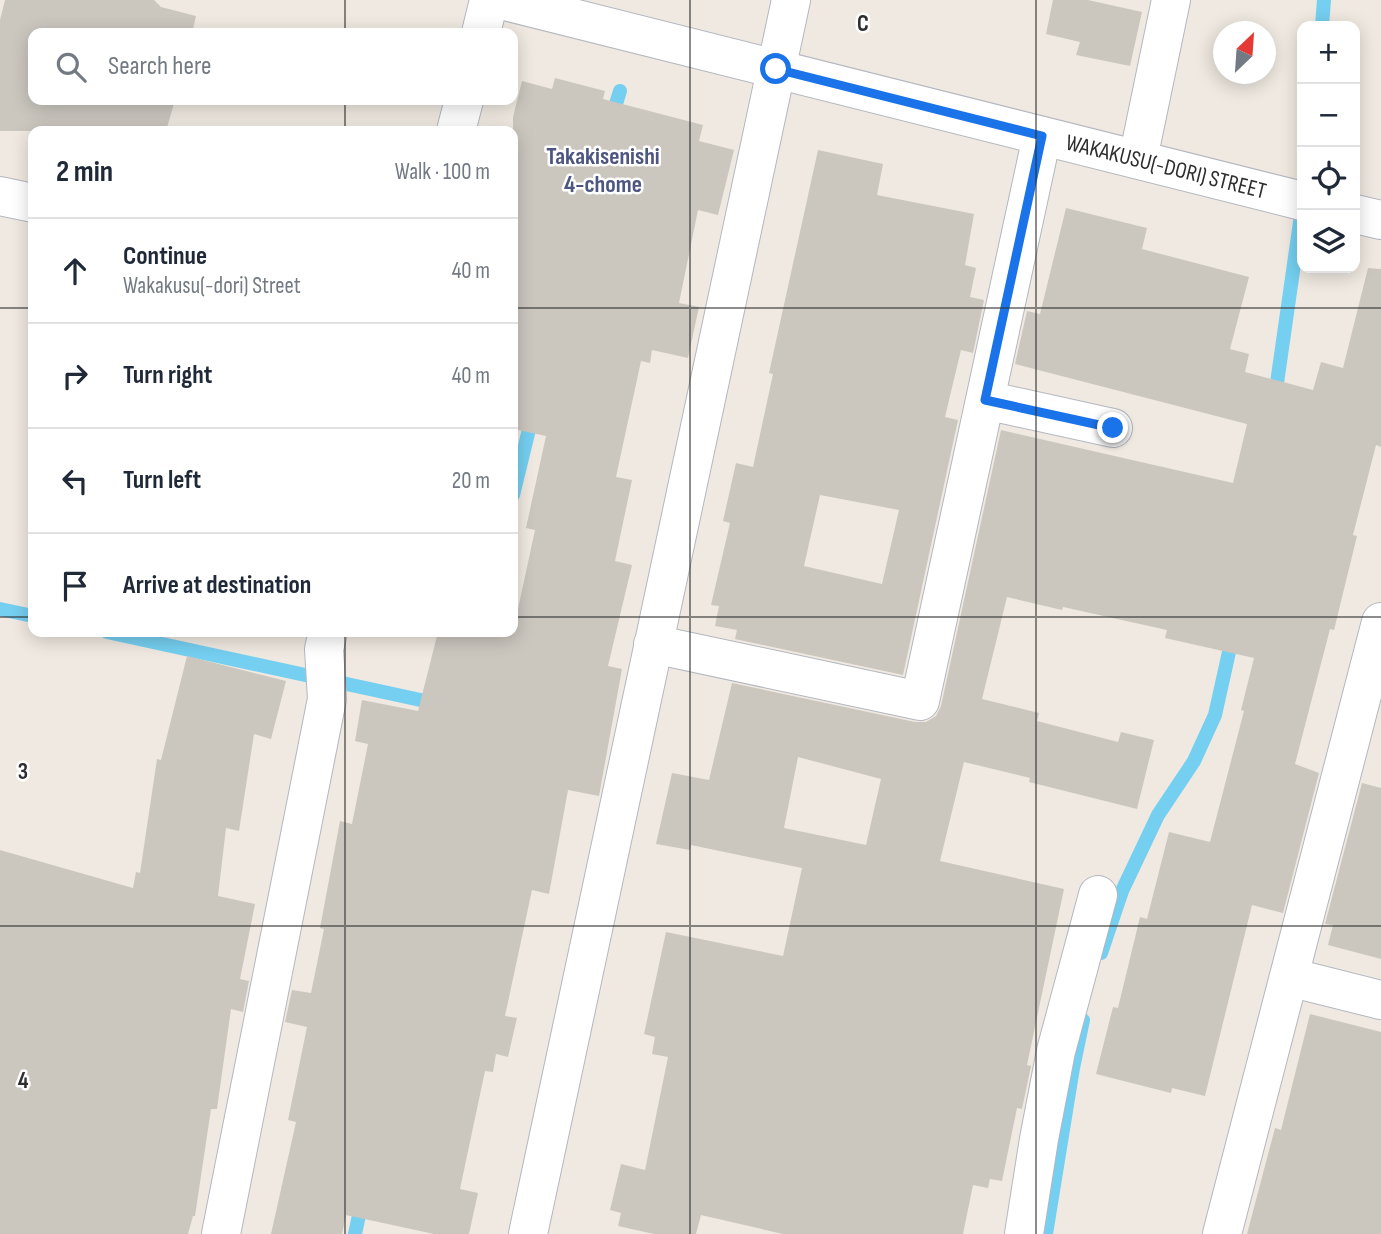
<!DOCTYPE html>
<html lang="en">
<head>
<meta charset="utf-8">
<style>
	body { margin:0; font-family:"Sofia Sans Condensed",sans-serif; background:#f2f2f3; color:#1f2937 }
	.controls { position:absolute; right:21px; top:21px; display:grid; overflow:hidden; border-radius:14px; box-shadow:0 4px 18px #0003 }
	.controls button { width:63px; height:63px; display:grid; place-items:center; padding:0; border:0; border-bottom:2px solid #e0e1e3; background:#fff; color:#1f2937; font:35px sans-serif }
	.compass { position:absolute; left:1213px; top:21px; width:63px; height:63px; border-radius:50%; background:#fff; box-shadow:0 4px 18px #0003; rotate:25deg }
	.stop { position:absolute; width:21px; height:21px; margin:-16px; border:5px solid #1a73e8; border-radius:50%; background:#fff }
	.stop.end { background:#1a73e8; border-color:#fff; box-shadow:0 2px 7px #0008 }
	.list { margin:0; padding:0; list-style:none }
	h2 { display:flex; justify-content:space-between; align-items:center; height:91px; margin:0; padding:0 28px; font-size:30px }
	h2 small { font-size:23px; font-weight:400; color:#747a83 }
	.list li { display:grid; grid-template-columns:46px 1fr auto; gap:21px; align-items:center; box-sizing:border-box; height:105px; padding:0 28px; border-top:2px solid #e0e1e3 }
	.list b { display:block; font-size:26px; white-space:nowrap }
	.list p { margin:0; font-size:23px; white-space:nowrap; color:#747a83 }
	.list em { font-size:23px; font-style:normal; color:#747a83 }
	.icon { flex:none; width:38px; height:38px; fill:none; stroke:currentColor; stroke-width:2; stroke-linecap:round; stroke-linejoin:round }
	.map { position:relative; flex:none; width:1381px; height:1234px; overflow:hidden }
	.search { position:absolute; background:#fff; box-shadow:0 4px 18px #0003; left:28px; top:28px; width:490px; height:77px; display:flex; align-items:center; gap:18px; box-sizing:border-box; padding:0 24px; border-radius:14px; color:#747a83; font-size:26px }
	.panel { position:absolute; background:#fff; box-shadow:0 4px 18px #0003; left:28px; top:126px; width:490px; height:511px; border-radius:14px }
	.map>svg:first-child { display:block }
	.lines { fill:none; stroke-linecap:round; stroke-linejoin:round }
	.stream { stroke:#75cff0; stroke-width:14 }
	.building { fill:#cbc7bf; fill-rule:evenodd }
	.minor-casing { stroke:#b4b7c1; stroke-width:40 }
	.tertiary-casing { stroke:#b4b7c1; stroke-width:40 }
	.minor { stroke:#fff; stroke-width:38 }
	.tertiary { stroke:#fff; stroke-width:38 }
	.route { stroke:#1a73e8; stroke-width:9 }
	.grid { fill:none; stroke:#2e2e2e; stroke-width:2; stroke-opacity:0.55 }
	.labels { text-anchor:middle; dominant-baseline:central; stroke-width:5; stroke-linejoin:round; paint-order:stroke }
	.street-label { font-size:23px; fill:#2e2e2e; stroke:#fff }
	.neighbourhood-label { font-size:24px; font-weight:bold; fill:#4d5680; stroke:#fff }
	.grid-label { font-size:23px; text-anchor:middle; font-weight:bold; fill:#2e2e2e; stroke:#fff; stroke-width:5; stroke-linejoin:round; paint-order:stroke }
</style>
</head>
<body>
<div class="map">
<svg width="1381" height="1234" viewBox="0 0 1381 1234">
	<rect width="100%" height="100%" fill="#efe9e1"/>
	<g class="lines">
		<path class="stream" d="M1322,26L1324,0
			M611,120L620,91
			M1275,397L1302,208
			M513,495L533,413
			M0,609L33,616
			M107,632L439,704
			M1101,953L1122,891L1158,815L1194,761L1215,715L1233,634
			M355,1234L362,1201
			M1046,1234L1073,1068L1083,1020"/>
	</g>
	<path class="building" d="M5,0H154L161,7L196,16L192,33H33V100H175L166,131H0V20Z
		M1053,0H1088L1142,12L1130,66L1076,55L1080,42L1046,34Z
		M555,78L605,91L603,99L703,125L699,141L734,150L718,215L698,210L679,303L699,307L688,358L652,350L650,363L641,361L616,477L632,480L615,561L632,565L608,666L622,669L599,796L568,790L549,894L532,890L505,1016L517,1018L508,1057L496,1054L493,1072L485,1071L460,1189L478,1193L469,1234H434L346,1215L342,1234H271L296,1122L288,1120L307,1027L285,1022L292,990L311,993L324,929L320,928L340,821L352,824L368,744L355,741L362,700L418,711L438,632H513L535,530L526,528L546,436L513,429V117L522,81L552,89Z
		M818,150L883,164L877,195L974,214L965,265L976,268L970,297L984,300L973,353L961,350L945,417L958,420L903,675L735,639L737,630L715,626L719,606L711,605L730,523L723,521L736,463L753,467L773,374L769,373ZM820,495L899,510L882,584L804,566Z
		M1066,208L1147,228L1142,249L1249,277L1230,349L1249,354L1245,372L1313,390L1321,362L1343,368L1368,268L1381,269V447L1376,445L1353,535L1357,536L1334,630L1330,629L1295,764L1319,773L1283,913L1252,905L1205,1096L1172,1088L1171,1093L1096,1074L1113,1007L1118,1008L1140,917L1147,919L1169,832L1210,842L1244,711L1241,710L1254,658L1165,638L1167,630L1063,607L1062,610L1007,597L982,699L1039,713L1037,721L1118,742L1121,732L1154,740L1137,809L1029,782L1030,778L964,762L940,861L1064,889L1027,1065L1031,1066L1022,1109L1017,1108L1002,1181L990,1179L988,1188L973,1185L963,1234H783L701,1215L696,1234H654L618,1226L621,1213L610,1210L621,1164L645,1170L668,1057L652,1054L655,1037L644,1034L666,932L783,956L802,868L691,845L690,850L656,844L672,773L709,780L732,683L915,722H926L936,716L941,706L1001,430L1233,483L1247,424L1015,364L1027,311L1040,314ZM798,757L881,779L866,845L784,828Z
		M187,656L286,681L271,739L254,734L239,831L226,828L218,896L255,904L240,979L249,981L243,1012L231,1009L217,1109H211L195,1216H193L188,1234H0V850L133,888L136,872L140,873L157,759L161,760Z
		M1362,783L1381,788V959L1328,945L1333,925L1325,924Z
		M1310,1014L1381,1032V1234H1247L1275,1128L1281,1130Z"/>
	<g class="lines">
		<defs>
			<path id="minor" d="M481,33L489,0
				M456,131L464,100
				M1138,159L1171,0
				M0,196L33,203
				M985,400L1113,428
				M653,644L920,701L1042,136
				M1289,977L1381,1000
				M221,1234L327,699L324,649L328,632
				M528,1234L791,0
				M1024,1234L1039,1139L1056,1051L1098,895
				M1222,1234L1381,622"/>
			<path id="tertiary" d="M501,0L1302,201
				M1355,214L1381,220"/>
		</defs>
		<use href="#minor" class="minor-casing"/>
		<use href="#tertiary" class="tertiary-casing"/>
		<use href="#minor" class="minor"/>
		<use href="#tertiary" class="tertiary"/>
	</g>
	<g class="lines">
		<path class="route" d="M776,69L1042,136L985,400L1113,428"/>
	</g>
	<path class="grid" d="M345,0V33M690,0V1234M1036,0V1234M345,100V131M0,308H33M513,308H1381M0,617H33M513,617H1381M345,632V1234M0,926H1381"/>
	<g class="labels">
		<g class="street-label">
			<text transform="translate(1166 167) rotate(14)">WAKAKUSU(-DORI) STREET</text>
		</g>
		<g class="neighbourhood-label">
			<text x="603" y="156">Takakisenishi<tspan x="603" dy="28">4-chome</tspan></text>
		</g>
	</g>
	<g class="grid-label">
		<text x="863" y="31">C</text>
		<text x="23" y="779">3</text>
		<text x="23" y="1088">4</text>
	</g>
</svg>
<div class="controls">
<button>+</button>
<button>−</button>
<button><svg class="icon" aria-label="locate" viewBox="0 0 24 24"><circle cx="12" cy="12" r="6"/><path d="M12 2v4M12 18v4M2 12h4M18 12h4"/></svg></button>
<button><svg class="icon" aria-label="layers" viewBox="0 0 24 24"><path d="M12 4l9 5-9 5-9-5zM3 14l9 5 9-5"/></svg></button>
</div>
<svg class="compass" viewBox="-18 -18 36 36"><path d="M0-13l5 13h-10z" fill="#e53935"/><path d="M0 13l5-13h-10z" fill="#747a83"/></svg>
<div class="stop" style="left:776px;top:69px"></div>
<div class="stop end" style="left:1113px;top:428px"></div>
<div class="search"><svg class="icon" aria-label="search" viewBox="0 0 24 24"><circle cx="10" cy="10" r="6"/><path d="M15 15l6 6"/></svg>Search here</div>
<section class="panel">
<h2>2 min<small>Walk · 100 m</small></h2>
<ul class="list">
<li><svg class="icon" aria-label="ahead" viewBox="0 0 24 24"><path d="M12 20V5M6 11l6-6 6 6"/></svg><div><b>Continue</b><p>Wakakusu(-dori) Street</p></div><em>40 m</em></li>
<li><svg class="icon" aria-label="right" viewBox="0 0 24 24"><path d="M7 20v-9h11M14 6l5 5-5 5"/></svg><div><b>Turn right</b></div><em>40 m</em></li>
<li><svg class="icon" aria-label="left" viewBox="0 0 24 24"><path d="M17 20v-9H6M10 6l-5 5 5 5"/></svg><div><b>Turn left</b></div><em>20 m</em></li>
<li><svg class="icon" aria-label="arrive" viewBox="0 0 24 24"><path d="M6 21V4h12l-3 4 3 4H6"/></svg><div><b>Arrive at destination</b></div></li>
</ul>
</section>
</div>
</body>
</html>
